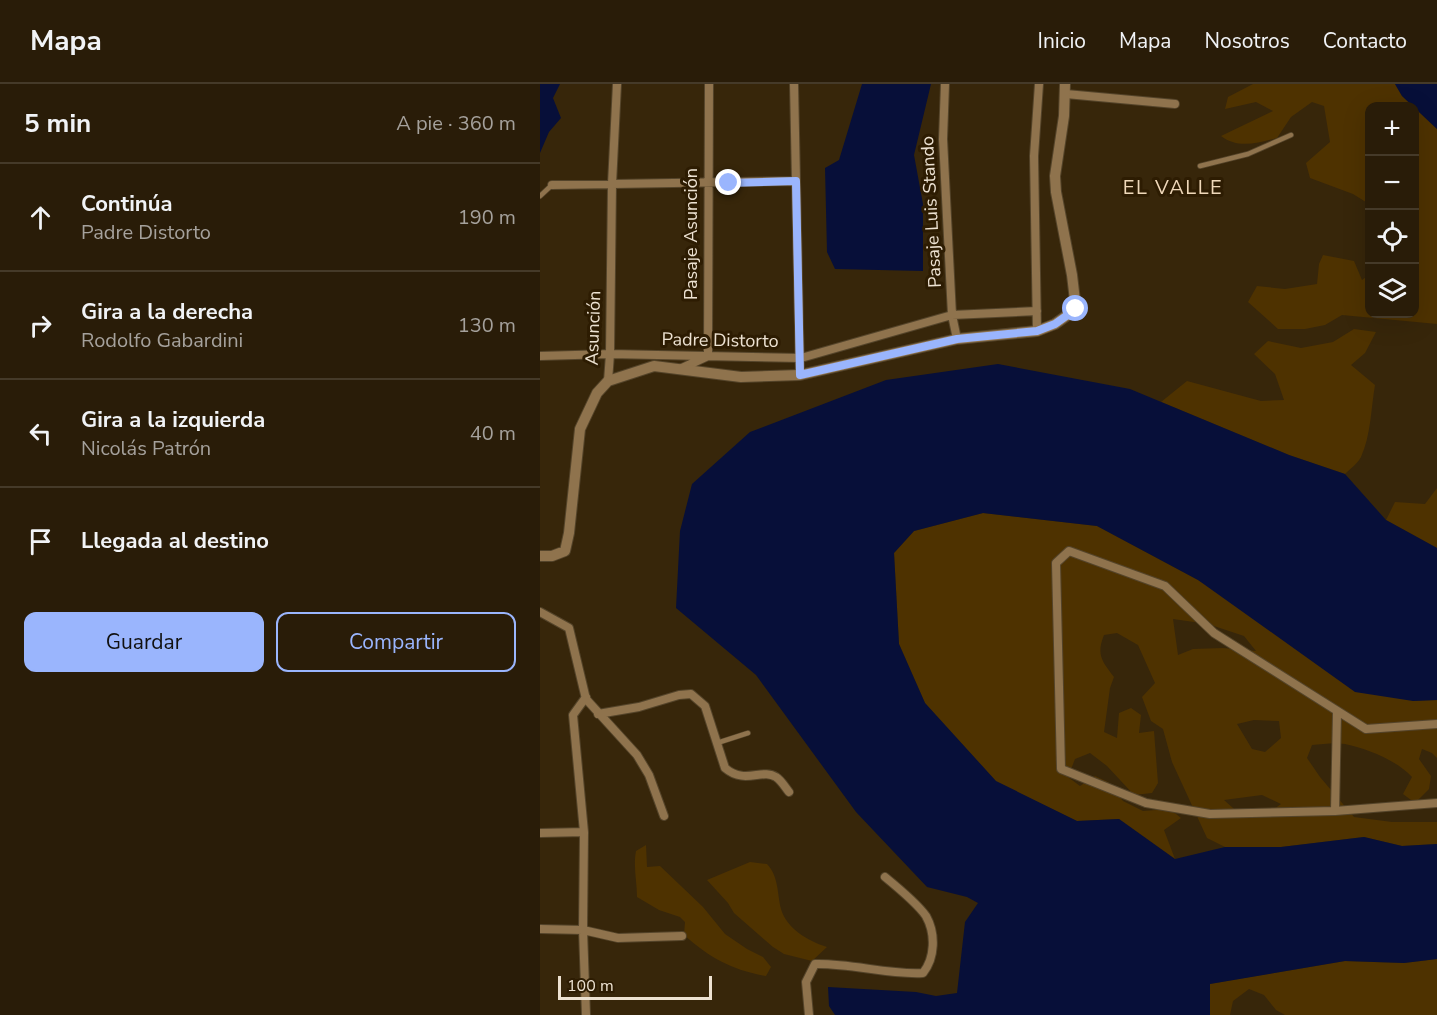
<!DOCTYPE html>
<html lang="es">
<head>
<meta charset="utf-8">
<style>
	body { margin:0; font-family:"Nunito Sans",sans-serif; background:#312512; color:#f1f3f6 }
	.controls { position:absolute; right:18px; top:18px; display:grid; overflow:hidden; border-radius:12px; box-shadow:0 6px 24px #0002 }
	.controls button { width:54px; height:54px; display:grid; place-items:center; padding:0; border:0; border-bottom:2px solid #453a29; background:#291c08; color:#f1f3f6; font:30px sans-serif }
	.scale { position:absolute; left:18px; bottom:15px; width:154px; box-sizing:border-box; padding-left:6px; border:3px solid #ede2d2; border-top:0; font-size:16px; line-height:21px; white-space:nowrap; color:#ede2d2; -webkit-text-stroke:4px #2d1c02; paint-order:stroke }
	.stop { position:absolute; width:18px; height:18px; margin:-14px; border:4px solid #9ab5fd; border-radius:50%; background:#fff }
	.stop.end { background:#9ab5fd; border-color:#fff; box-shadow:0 2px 6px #0008 }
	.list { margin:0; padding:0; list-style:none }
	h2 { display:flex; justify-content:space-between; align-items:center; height:78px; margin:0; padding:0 24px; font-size:26px }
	h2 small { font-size:20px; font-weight:400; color:#a5a19c }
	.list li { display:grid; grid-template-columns:39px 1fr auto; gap:18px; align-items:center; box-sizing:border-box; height:108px; padding:0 24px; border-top:2px solid #453a29 }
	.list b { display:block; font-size:22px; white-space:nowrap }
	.list p { margin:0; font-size:20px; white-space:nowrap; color:#a5a19c }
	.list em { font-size:20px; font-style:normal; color:#a5a19c }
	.actions { display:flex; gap:12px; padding:18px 24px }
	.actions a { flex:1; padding:14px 0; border:2px solid #9ab5fd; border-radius:12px; text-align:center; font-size:21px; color:#9ab5fd }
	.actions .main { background:#9ab5fd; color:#111 }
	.icon { flex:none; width:33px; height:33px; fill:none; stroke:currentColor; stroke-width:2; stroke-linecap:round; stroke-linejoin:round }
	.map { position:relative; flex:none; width:897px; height:931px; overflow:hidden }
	header { display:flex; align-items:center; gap:36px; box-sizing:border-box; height:84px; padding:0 30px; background:#291c08; border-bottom:2px solid #453a29 }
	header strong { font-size:28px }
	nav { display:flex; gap:33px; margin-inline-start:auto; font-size:21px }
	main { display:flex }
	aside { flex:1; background:#291c08 }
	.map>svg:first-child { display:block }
	.green { fill:#4e3200; fill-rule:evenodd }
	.water { fill:#070f39 }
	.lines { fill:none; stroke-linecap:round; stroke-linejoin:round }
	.service-casing { stroke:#54442a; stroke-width:6 }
	.minor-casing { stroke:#54442a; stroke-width:10 }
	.tertiary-casing { stroke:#54442a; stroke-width:12 }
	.service { stroke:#8f734d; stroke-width:4.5 }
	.minor { stroke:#8f734d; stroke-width:8 }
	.tertiary { stroke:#8f734d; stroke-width:10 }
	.route { stroke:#9ab5fd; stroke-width:8 }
	.labels { text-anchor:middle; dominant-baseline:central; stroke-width:6; stroke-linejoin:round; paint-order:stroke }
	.street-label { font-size:18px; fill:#ede2d2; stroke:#2d1c02 }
	.neighbourhood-label { font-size:20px; letter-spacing:1.5px; fill:#efd8b9; stroke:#2d1c02 }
</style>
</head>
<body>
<header>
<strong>Mapa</strong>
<nav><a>Inicio</a><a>Mapa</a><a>Nosotros</a><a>Contacto</a></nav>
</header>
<main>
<aside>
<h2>5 min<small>A pie · 360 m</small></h2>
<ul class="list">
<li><svg class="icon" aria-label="ahead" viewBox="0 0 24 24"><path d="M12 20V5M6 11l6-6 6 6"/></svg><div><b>Continúa</b><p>Padre Distorto</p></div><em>190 m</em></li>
<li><svg class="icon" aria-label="right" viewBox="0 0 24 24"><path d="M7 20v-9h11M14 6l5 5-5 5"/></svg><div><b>Gira a la derecha</b><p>Rodolfo Gabardini</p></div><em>130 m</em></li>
<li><svg class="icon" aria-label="left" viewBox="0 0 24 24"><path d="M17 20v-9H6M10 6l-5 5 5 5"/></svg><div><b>Gira a la izquierda</b><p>Nicolás Patrón</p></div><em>40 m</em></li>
<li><svg class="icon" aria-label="arrive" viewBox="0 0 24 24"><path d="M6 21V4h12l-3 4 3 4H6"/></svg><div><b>Llegada al destino</b></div></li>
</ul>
<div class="actions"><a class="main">Guardar</a><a>Compartir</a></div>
</aside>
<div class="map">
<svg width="897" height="931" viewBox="0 0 897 931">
	<rect width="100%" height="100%" fill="#37260a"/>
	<path class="green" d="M713,0H855L862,12L873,22H830L829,120L813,110L770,94L766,79L790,58L784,22L772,18L751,33L737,54C717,59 698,65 681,52L733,27L716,18L685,25L688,13Z
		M875,24L897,45V240L802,231L785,241L765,245H738L708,218L717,202L745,205L777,200L779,180L783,171L814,177L822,196L829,191L830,230H874Z
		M814,245L836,248L825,269L811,281L835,301C831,324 831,351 821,373C818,379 810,385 805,390L749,371L621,318L647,297L721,317L744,316L735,290L714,270L728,257L761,264L793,258Z
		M897,404V464L846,436L855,418L885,420Z
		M443,429L557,442L658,496L873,617L897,616V674L892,669L882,665L879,675L891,692L889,705L875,719L863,710L872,693C856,676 828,665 805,660C795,658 783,660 772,661L767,674L780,693L814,733L852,738H897V760L862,762L824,753L741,763H685L667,754L632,678L623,645L611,637L602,613L615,599L598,561L577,549L564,551C556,571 562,577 574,593L570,604L564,648L577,654L579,629L591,624L601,631L599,649L614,647L618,699L612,709L594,711L567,682L550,669L535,675L528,693L540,702L555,692L568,698L583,717L603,727L630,725L641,734L624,746L635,775L579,735L537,737L456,698L385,619L359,560L354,469L374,447ZM633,535L668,540L704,552L716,567L683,564L653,565L638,571ZM714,636L739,637L741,654L725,668L712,665L697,640ZM722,711L741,720L726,731L702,732L684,716Z
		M106,761L107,783L120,782L163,823L185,850L207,865L223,873L231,883L226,892C192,886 170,874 144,851L145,838L140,833L119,826L97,813C97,797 93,783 96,767Z
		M210,778L227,780C239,793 237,809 241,825C247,845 268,857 287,863L272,877L244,870L233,863L194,829L188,819L167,796Z
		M897,875V931H745L736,926L724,911L709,905L693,917L690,931H670L669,900L805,877L864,879Z"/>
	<path class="water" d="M0,0H20L13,14L21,34L9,48L0,69Z
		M322,0H391L374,71L383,120V187L295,185L287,168L285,84L299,76Z
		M855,0H897V45L862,12Z
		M458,280L590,305L749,371L805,390L846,436L897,464V616L873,617L815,608L658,496L557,442L443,429L374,447L354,469L359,560L385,619L456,697L537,737L579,735L635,775L685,763H741L824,753L862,762L897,760V875L864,879L805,877L670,900V931H295L289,922L288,903L376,908L396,912L417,909L425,838L438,819L427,813L387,803L316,728L216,591L136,524L140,447L152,400L210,348L346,296Z"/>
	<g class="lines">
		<defs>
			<path id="service" d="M660,82L708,70L751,51
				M0,112L12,101
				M177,659L208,649"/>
			<path id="minor" d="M254,0L260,291
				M405,0L403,55L412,231L417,255
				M526,10L635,20
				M12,101L256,97
				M497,247L494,72L499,0
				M0,272L70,270L261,274L412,231L497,227
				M142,284L168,272L169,0
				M68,297L70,270L72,100L77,0
				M0,528L29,544L46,615L97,671L109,691L124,732
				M46,613L33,631L44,748L43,846L46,931
				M58,630L99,623L139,611L151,610L165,622L185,684C205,701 222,684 236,693C241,696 245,703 249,708
				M897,640L826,645L674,549L625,502L529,467L516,479L521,685L606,719L670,730L795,727L897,719
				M795,727L797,629
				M0,749L44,748
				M0,845L43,846L78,854L142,852
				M269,931L266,898L275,880C312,879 347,891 383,889C395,874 396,850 386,832C379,822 356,802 345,793"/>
			<path id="tertiary" d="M0,472H12L25,467L29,449L40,345L57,309L68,297L114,282L201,293L260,291L417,255L497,247L515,240L536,225L532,191L516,108L515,92L524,32L525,0"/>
		</defs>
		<use href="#service" class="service-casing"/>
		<use href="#minor" class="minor-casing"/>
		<use href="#tertiary" class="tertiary-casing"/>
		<use href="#service" class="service"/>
		<use href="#minor" class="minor"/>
		<use href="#tertiary" class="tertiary"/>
	</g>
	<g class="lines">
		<path class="route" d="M189,99L256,97L260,291L417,255L497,247L515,240L536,225"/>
	</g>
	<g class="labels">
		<g class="street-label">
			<text transform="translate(391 128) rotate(-93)">Pasaje Luis Stando</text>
			<text transform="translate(151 150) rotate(-90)">Pasaje Asunción</text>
			<text transform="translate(53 244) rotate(-88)">Asunción</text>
			<text transform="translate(180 256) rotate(1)">Padre Distorto</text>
		</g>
		<g class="neighbourhood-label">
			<text x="633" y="103">EL VALLE</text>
		</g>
	</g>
</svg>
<div class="controls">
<button>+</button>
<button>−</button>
<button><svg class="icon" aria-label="locate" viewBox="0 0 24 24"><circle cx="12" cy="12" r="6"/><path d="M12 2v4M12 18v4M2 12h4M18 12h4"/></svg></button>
<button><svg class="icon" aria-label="layers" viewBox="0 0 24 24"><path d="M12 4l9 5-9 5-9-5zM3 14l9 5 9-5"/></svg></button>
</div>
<div class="scale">100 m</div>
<div class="stop" style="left:536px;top:225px"></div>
<div class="stop end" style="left:189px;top:99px"></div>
</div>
</main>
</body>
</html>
